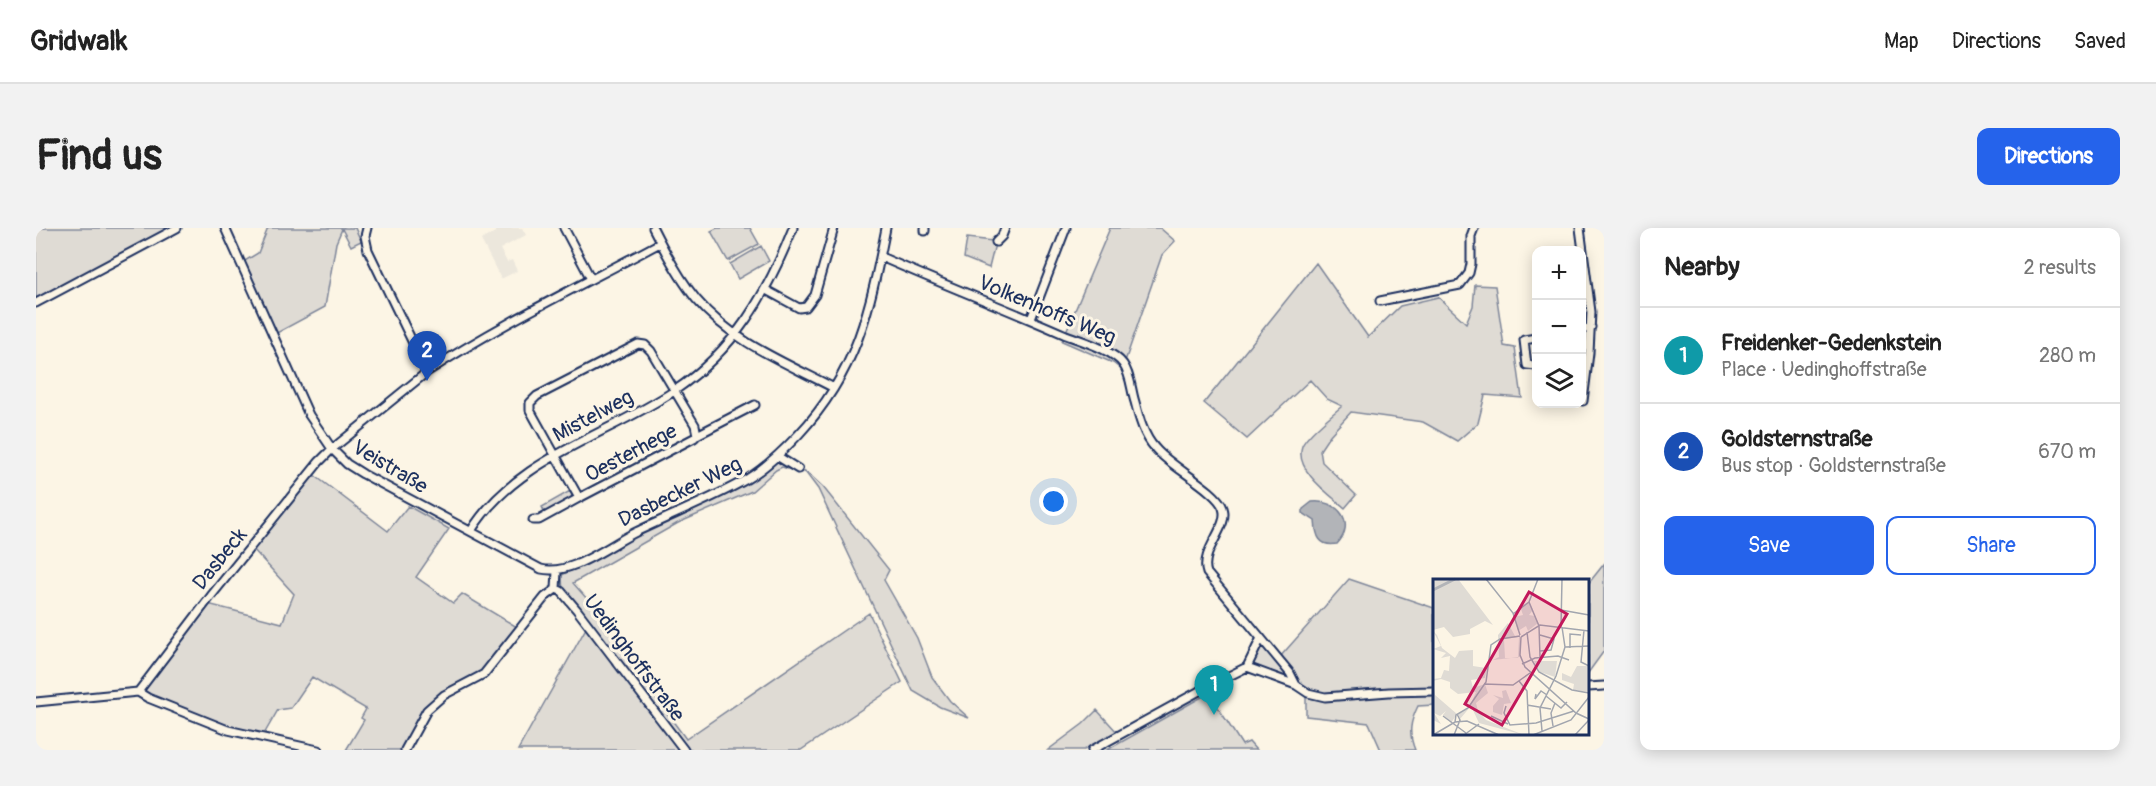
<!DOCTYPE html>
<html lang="en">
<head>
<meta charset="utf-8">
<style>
	body { margin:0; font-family:Pangolin,sans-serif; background:#f2f2f2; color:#222 }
	.controls { position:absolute; right:18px; top:18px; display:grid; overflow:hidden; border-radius:12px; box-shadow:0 3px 15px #0003 }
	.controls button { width:54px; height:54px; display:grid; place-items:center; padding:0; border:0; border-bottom:2px solid #e0e0e0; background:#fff; color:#222; font:30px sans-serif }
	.you { position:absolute; left:1018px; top:274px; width:21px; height:21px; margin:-15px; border:4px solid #fff; border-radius:50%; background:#1a73e8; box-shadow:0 0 0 9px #1a73e833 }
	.badge { display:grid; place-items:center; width:39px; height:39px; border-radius:50%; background:#2563eb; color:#fff; font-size:20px; font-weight:700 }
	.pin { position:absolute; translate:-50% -50px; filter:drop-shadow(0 2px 3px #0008) }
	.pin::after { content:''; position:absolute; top:32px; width:21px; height:18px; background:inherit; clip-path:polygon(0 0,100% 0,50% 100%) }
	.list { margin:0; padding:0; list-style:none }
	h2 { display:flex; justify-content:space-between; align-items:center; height:78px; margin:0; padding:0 24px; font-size:26px }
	h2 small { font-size:20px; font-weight:400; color:#767676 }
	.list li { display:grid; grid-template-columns:39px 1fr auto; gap:18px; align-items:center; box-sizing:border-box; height:96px; padding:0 24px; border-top:2px solid #e0e0e0 }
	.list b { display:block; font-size:22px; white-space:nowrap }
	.list p { margin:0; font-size:20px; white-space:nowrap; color:#767676 }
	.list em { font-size:20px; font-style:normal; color:#767676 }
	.actions { display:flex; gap:12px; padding:18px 24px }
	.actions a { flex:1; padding:14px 0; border:2px solid #2563eb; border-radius:12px; text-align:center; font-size:21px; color:#2563eb }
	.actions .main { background:#2563eb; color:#fff }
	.icon { flex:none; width:33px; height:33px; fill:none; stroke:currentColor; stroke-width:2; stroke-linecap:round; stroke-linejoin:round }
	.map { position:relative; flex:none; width:1568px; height:522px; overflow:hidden; border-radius:12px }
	header { display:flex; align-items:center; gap:36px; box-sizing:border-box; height:84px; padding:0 30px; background:#fff; border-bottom:2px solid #e0e0e0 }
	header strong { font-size:28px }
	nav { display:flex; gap:33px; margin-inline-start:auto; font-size:21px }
	.intro { display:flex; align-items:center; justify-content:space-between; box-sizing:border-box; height:144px; padding:0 36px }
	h1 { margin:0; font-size:42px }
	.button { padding:15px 27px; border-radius:12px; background:#2563eb; color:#fff; font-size:21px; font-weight:700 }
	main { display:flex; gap:36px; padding:0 36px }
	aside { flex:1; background:#fff; border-radius:12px; box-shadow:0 3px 15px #0003 }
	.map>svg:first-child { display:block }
	.built { fill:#ece7dc }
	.green { fill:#dfdbd4; stroke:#7d8599; stroke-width:1.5 }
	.water { fill:#b2b4b8; stroke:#767f94; stroke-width:1.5 }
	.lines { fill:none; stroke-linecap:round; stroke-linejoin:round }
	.minor-casing { stroke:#1b2f5e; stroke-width:11 }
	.minor { stroke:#fcf5e5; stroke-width:7 }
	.labels { text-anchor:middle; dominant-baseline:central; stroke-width:6; stroke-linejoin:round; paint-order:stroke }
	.street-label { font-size:21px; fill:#1b2f5e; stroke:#fcf5e5 }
	.inset-river { fill:none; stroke:#b2b4b8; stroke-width:3 }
	.inset-road { fill:none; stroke:#a2a6af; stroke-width:1.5 }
	.view { fill:#c2185b; fill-opacity:0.15; stroke:#c2185b; stroke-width:3 }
	.inset-edge { fill:none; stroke:#1b2f5e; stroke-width:3 }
</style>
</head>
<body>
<header>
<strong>Gridwalk</strong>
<nav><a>Map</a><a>Directions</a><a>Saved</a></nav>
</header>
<div class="intro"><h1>Find us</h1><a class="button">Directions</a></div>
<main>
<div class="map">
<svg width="1568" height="522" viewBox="0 0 1568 522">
	<rect width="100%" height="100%" fill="#fcf5e5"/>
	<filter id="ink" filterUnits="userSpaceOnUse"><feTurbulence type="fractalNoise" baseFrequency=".0167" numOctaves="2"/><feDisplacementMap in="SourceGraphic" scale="12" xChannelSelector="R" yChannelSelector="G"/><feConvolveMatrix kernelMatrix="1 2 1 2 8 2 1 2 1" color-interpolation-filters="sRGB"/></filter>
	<g filter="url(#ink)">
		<path class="built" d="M459,0H486L490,7L464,21L471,34L476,32L481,43L465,51L445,12L459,4Z"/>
		<path class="green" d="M0,0H136L0,73Z
			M232,0H319L325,13L315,18L306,1L300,15L289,79L239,106L207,34L222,25Z
			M681,0H714L723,16L692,33L675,3Z
			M1074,0H1124L1139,13L1126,27L1086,142L1077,135L1026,113Z
			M931,10L957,13L959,16L953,40L928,30Z
			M725,18L733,33L702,51L694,36Z
			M1280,35L1332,109L1364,78L1402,69L1430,95L1437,78L1439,57L1459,58L1468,118L1479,120L1486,170L1449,167L1442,195L1421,213L1387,194L1315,184L1294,207L1284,222L1286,234L1320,267L1309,280C1293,266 1258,242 1266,218C1270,207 1297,186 1306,178L1291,171L1274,152L1211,211L1168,175Z
			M740,233L747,234L757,241L755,242L746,239L740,242L716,263L642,295L537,355L575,398L590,419L605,450L650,511L833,385L866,454L765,522H482L550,400L527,369L526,347L595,310L706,256Z
			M750,233L774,247L787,259L853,342L848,352L881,410L896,449L914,473L933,490L904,479L877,463L782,261L770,245Z
			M278,247L352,303L372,278L413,301L380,349L417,375L426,366L481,399L454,436L442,448L408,465L380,494L364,522H310L328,492L325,490L330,481L276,449L255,480L242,482L227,508L209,505L112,468L109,463L110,456L172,376L246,395L258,366L216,320Z
			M534,263L536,267L534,272L509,285L506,279Z
			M1568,336V423L1552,445V356Z
			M1313,351L1398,380V477L1382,478C1374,494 1372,505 1379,522H1345L1333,495L1270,488V460L1243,430Z
			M1229,418L1250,444L1251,448L1248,449L1219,438L1215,433L1221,422Z
			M1173,465L1206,517L1213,514L1220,522H1071Z
			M1061,482L1082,505L1048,522H1012L1047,496Z"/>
		<path class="water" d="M1276,274C1302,271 1321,295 1301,316C1283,319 1280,308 1279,293L1267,285V281Z"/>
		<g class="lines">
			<defs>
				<path id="minor" d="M189,0L273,187L296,221L311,236L327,246L505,341C536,348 573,317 600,304C637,286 676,271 711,251C731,239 747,223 763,206C821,144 834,81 850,0
					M331,0L329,8L332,22L391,144
					M528,0L555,51
					M617,0C629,24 643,50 660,71C696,114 750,135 798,160
					M1544,0L1555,84L1553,125L1547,173
					M889,3V0
					M960,14L966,8L969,0
					M845,29C906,56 969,80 1030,107C1046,113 1077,122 1087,136C1095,147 1095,162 1099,174C1103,190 1108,208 1119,220C1133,238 1181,262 1187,280C1194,299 1163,323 1171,345L1254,445L1260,457
					M730,62L763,80L770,79L779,67L798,0
					M1344,73L1424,57L1433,45L1435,36V8L1438,0
					M0,75L141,0
					M995,91L1030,0
					M1546,102L1555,99
					M1500,110L1488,112L1491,137L1500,138
					M602,116L609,117L615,123L659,197L661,207L658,210L543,270L494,182V175L501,168Z
					M661,207L719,177
					M741,228L762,241
					M497,292H503L543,270
					M435,303C480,230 571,208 638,163C699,122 731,66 757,0
					M520,361L525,363L541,382L648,522
					M520,361L521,343
					M1211,439L1225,410
					M1552,459L1568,458
					M102,464L112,470L192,502L282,522
					M0,474L102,464L175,368L283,234L296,221L391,144C466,95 546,57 624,15
					M369,522L391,482L408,467L448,446L509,369L520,361
					M1056,522L1167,461L1211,439L1260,457L1272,465L1289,469L1353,464L1398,463"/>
			</defs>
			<use href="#minor" class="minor-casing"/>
			<use href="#minor" class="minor"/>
		</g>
	</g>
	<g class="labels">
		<g class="street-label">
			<text transform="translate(1011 82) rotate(23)">Volkenhoffs Weg</text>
			<text transform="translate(557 188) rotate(-28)">Mistelweg</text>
			<text transform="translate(595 225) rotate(-28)">Oesterhege</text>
			<text transform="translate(354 239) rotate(31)">Veistraße</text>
			<text transform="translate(644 264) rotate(-26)">Dasbecker Weg</text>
			<text transform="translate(184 331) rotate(-51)">Dasbeck</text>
			<text transform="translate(598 430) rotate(53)">Uedinghoffstraße</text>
		</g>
	</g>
	<g transform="translate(1397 351)">
		<rect width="156" height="156" fill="#fcf5e5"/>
		<path d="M0,0H25L60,46L52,42L37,50V55L20,58L11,48L0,51ZM96,23L100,31L96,36L102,37L105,44L95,52L93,47L85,52L81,38L90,36L88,30ZM75,44L82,57L87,58V78L60,81L66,78L65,56ZM86,58L85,79H72L71,60ZM0,52L4,56L9,69L22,79L26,72L40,71V87L53,89L55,84L52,99L38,101L40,109L52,105L55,114L43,124L45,132L53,141L91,156L46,144L38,127L27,140L25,135L36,129L43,113L25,115L17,109V103L8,100L0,102L2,116L24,135L18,144L10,136L13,132L7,137L1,134L8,145L0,141V100L8,99L11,91L16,92L17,77L8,79L13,74L0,70L8,67ZM101,82H124L122,98L107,93ZM144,87H156V113L140,111L141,105L129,101V94L138,98ZM73,111L78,124L71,125L69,136L60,133V127L66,120L60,116L70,119L69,112Z" fill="#dfdbd4" fill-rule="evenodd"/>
		<path class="inset-river" d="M0,11L22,0"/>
		<path class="inset-road" d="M53,0L80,34L87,56M105,0L96,23L106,47L107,78M128,31L156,36M80,35L96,23M128,48L129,0M129,48L132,68L156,67M151,51L148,83L156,87M94,53L97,78L106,93L139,111L156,114M88,58L87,76L92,88L143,134L156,140M88,58L107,46L156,52M137,69V55L148,56M107,72L118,71L121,60L107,56M89,85L102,79L125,77L136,81M86,102L94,112L96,156M51,105L80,106L97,94M103,115L102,120L108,112L114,116M113,117L128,129L134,123M94,126L118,130M73,127L71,134L77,146L103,144L141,132M10,137L33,154M58,137L75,145M22,143L23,136L35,129L53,103L58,66L67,60L87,57M120,147L118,134L122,124M109,152L107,129L123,97L132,68M0,156L22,143L34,142L66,156M21,156L27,141L24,135M31,156L46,145M100,156L138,141L156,118M142,156L156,141"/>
		<path class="view" d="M96,13L134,35L69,146L32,125Z"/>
		<rect width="156" height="156" class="inset-edge"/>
	</g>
</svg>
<div class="controls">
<button>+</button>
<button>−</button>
<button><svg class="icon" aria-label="layers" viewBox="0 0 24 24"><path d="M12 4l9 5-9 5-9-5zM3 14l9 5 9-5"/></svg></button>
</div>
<div class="you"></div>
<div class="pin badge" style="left:1178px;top:487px;background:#0f9aa8">1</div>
<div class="pin badge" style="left:391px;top:153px;background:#1a4fb4">2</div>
</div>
<aside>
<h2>Nearby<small>2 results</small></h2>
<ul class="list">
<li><span class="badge" style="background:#0f9aa8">1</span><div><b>Freidenker-Gedenkstein</b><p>Place · Uedinghoffstraße</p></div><em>280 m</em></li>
<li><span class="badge" style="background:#1a4fb4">2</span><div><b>Goldsternstraße</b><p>Bus stop · Goldsternstraße</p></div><em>670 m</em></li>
</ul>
<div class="actions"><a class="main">Save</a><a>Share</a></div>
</aside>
</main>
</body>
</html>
